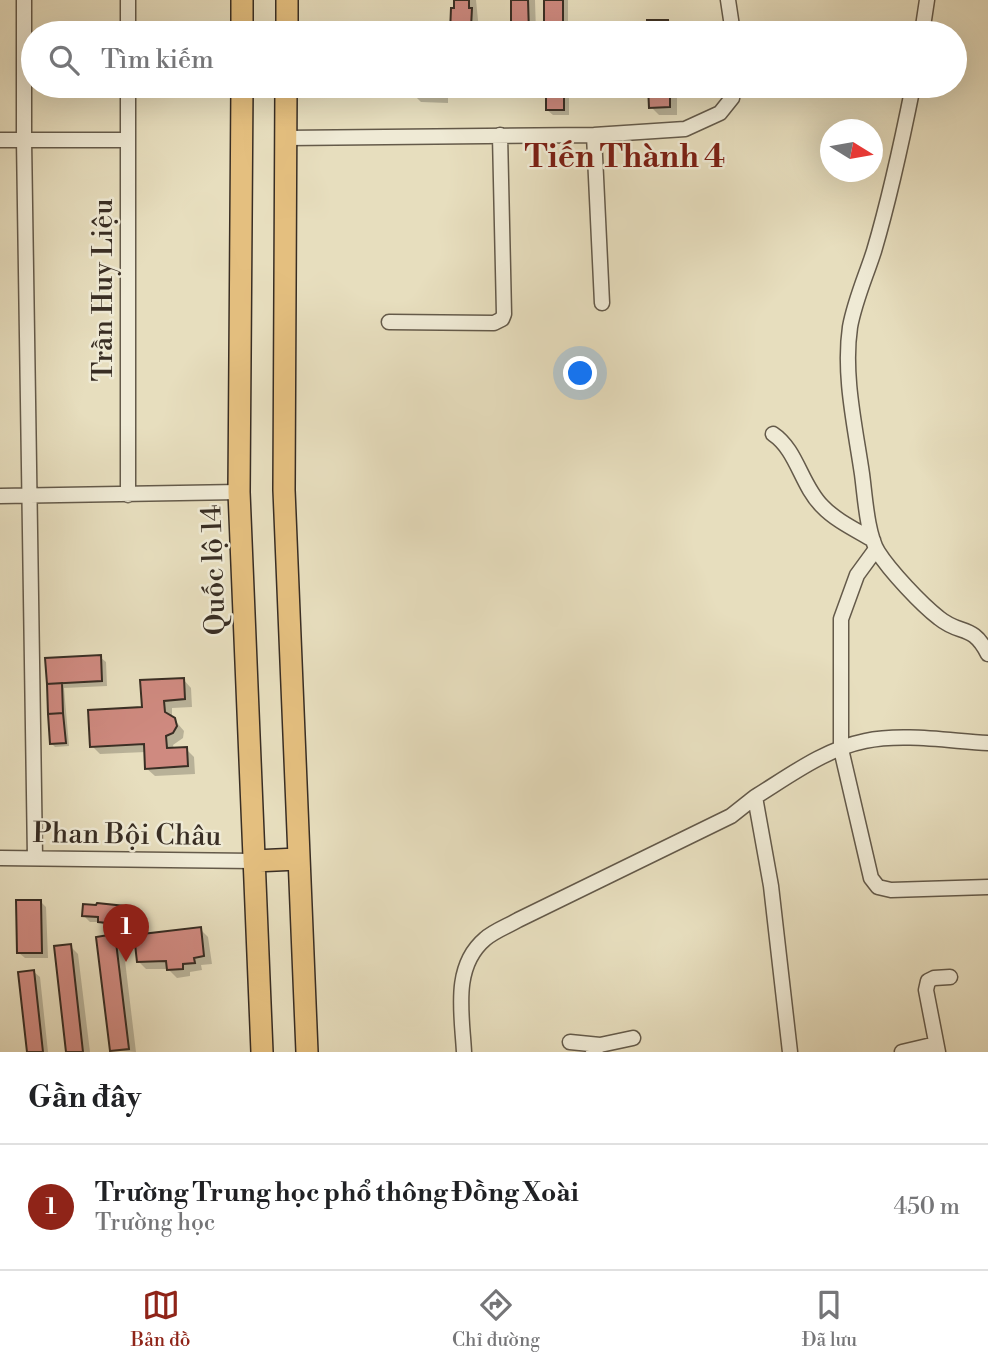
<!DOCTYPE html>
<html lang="vi">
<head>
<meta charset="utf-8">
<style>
	body { margin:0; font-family:"Libre Bodoni",serif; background:#f2f2f2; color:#202124 }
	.compass { position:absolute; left:820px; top:119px; width:63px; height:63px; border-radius:50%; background:#fff; box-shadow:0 7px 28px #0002; rotate:101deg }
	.you { position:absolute; left:581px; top:374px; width:24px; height:24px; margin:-18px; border:5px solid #fff; border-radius:50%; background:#1a73e8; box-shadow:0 0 0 10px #1a73e833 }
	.badge { display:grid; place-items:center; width:46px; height:46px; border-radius:50%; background:#8f2418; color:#fff; font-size:23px; font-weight:700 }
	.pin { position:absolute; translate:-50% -58px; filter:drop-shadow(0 2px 4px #0008) }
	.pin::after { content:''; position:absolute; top:37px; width:24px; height:21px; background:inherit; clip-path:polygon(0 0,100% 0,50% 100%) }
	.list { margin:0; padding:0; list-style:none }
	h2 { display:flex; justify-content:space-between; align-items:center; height:91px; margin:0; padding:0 28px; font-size:30px }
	h2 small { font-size:23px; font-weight:400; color:#757577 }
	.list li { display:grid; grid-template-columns:46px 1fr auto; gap:21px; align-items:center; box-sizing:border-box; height:126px; padding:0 28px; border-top:2px solid #e0e0e0 }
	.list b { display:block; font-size:26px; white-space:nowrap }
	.list p { margin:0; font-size:23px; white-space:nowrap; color:#757577 }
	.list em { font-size:23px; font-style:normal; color:#757577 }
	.icon { flex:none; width:38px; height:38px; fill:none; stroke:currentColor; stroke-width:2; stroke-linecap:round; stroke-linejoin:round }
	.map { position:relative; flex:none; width:988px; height:1052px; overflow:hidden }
	.search { position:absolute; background:#fff; box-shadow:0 7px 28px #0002; left:21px; right:21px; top:21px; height:77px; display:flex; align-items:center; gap:18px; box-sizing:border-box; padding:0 24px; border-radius:38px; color:#757577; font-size:26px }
	.sheet { height:217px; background:#fff }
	nav { display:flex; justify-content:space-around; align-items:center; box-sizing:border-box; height:98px; border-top:2px solid #e0e0e0; background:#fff; font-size:19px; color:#757577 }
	nav a { display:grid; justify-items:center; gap:4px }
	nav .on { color:#8f2418 }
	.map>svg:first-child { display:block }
	.shadow { fill:#0003 }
	.building { fill:#cf8a80; stroke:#392e24; stroke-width:2 }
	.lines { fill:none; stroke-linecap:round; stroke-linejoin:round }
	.minor-casing { stroke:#645a4a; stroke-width:17 }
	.highway-casing { stroke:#392e24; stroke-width:24 }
	.minor { stroke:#efead5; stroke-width:14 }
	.highway { stroke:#e4bf7f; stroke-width:21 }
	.labels { text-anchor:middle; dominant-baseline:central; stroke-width:5; stroke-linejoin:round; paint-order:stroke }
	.street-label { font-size:28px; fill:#392e24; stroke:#efead5 }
	.quarter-label { font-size:32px; font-weight:bold; fill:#7a1f14; stroke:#efead5 }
</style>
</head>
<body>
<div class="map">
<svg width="988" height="1052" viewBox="0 0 988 1052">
	<rect width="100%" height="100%" fill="#e7debe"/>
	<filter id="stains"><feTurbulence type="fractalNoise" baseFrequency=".00286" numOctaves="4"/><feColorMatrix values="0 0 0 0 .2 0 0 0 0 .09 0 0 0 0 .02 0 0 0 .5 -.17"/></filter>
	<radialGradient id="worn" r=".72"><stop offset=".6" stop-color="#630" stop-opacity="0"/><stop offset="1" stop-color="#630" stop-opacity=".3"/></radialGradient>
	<path class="shadow" d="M456,0H476L479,30L513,29L512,0H535L536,33H452L453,10H455Z
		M546,0H568V33H546Z
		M668,21L676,30V33H649V22Z
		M373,86H475V98H457L448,89V103L421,102L416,97L381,98L373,90Z
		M547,86H569V115H553L547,110Z
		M650,86H677V115H659L651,107Z
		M100,657L106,662L107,686L64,688L69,746L55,747L51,743L47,659Z
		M183,679L191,688L192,707L172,708V717L184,731L183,738L173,745L174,749H186L194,757L195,774L155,776L146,768V752L100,754L92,746Z
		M41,902L46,907L48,958H25L19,953Z
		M125,908L130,914V923H113V928L106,927L100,922H90L84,916Z
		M200,929L208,937L212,964L201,965L202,970L190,972V976L177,978L168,969H146L138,961Z
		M115,936L123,944L136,1052L111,1050Z
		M70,946L78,954L90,1052H68Z
		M34,972L40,977L48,1052H29Z"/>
	<path class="building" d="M454,0H469V8H472L471,28L511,27V0H528L529,33H450L451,8H454Z
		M544,0H563V33H544Z
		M647,20H668L669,33H647Z
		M371,86H441V95H411V90L371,91Z
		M448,86H467V91L448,90Z
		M546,86H564V110H546Z
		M648,86H670V107L649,108Z
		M101,655L102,681L47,684L45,658Z
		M184,678L185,699L164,701L165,712L175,718L177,726L173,733L166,736L167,748L187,747L188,766L145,769L144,744L90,747L88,710L142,707L140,680Z
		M62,683L63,713L48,714L47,684Z
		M63,713L66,743L50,744L48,714Z
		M16,900H41L42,953H17Z
		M97,903L125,906V918L108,917L107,923L98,922V917L82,916L83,904L96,905Z
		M201,927L204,956L194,958L195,963L183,964V969L167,970L166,961L137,962L134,935Z
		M115,934L129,1049L110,1051L96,937Z
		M71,944L83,1052H66L54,946Z
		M34,970L43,1052H27L18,972Z"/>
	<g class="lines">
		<defs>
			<path id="minor" d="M24,0V140L35,858
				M728,0L733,33
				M128,33V0
				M922,33L927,0
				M913,86C902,141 890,197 874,251C866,276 855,300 850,327C843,375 855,426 862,474C865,496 867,534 878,552C890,571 921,604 939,618C961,636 972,623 988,654
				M594,135L602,303
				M286,138L594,135L685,129L720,113L732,98L734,86
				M0,140H128
				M389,322L494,323L502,319L504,314L500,135
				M773,434C797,450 801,485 822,506C835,520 856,530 873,540
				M128,495V86
				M0,496L239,492
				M876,549L857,575L841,619V749L871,878L878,887L891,890L988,887
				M0,858L254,861
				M570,1042L600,1045
				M464,1052C462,1014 452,967 485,939C494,931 508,926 518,920L731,816L755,797
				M593,1052L600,1045L633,1038
				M790,1052L771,886L755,797C789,776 825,749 865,741C902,733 950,741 988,743
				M902,1052L936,1044
				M938,1052L926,990L928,981L934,978L950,977"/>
			<path id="highway" d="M242,33V0
				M287,33V0
				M242,86L239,492L262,1052
				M286,86L284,490L307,1052
				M254,861L298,859"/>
		</defs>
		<use href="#minor" class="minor-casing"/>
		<use href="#highway" class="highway-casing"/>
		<use href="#minor" class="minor"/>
		<use href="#highway" class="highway"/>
	</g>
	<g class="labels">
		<g class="street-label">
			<text transform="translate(103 290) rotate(-90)">Trần Huy Liệu</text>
			<text transform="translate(214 570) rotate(-92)">Quốc lộ 14</text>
			<text transform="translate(127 835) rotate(1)">Phan Bội Châu</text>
		</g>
		<g class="quarter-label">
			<text x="625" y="157">Tiến Thành 4</text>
		</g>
	</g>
	<rect width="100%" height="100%" filter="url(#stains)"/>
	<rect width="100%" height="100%" fill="url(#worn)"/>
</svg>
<svg class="compass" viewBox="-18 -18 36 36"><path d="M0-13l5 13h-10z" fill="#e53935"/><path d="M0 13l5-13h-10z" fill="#757577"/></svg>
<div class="you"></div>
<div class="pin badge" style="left:126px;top:962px">1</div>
<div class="search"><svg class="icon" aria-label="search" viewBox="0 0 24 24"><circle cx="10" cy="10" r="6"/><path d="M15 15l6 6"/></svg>Tìm kiếm</div>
</div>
<section class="sheet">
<h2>Gần đây<small></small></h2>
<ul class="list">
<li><span class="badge">1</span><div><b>Trường Trung học phổ thông Đồng Xoài</b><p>Trường học</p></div><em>450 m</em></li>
</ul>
</section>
<nav>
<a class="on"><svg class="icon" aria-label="map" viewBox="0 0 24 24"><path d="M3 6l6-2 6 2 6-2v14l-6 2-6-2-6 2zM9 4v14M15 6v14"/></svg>Bản đồ</a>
<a><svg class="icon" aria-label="directions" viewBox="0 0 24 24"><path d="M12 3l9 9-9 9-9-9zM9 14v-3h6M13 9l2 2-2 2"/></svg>Chỉ đường</a>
<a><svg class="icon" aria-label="saved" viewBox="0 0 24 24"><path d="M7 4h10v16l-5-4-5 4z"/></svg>Đã lưu</a>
</nav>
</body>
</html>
